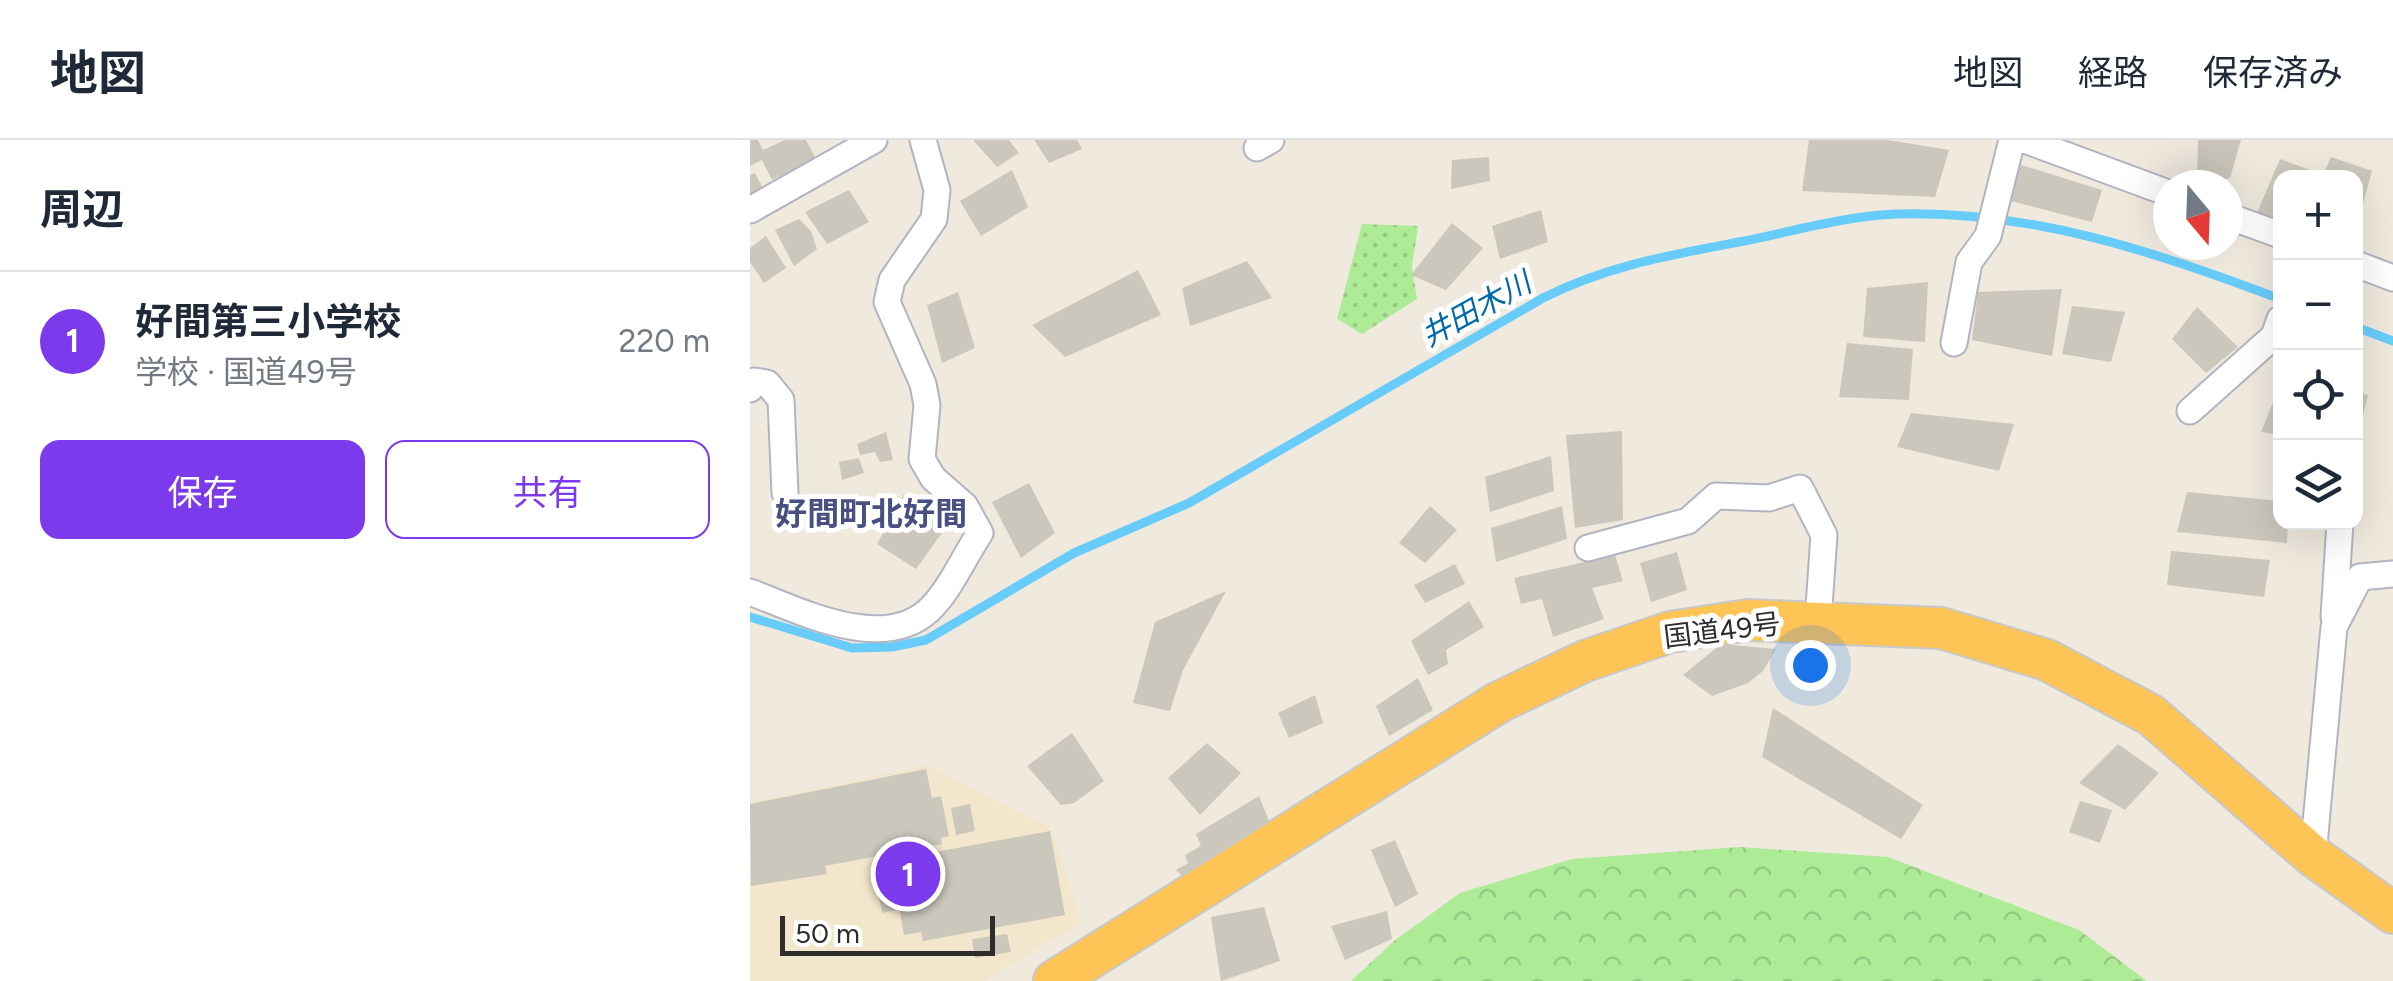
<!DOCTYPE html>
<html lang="ja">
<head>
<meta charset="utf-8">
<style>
	body { margin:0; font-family:Figtree,"Noto Sans JP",sans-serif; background:#f6f6f7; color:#1f2937 }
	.controls { position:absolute; right:30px; top:30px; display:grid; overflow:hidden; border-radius:20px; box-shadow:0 10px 40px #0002 }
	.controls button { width:90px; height:90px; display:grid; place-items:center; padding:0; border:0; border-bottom:2px solid #e0e1e3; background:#fff; color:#1f2937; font:50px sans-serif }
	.compass { position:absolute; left:1403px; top:30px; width:90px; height:90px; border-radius:50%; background:#fff; box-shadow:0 10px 40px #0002; rotate:161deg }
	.scale { position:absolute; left:30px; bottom:25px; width:215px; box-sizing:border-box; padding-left:10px; border:5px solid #2d2d2d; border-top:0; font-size:28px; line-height:35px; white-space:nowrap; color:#2d2d2d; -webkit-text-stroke:8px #fff; paint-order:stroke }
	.you { position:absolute; left:1060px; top:525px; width:35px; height:35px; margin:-25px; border:8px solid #fff; border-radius:50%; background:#1a73e8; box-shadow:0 0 0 15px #1a73e833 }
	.badge { display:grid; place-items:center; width:65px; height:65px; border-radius:50%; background:#7c3aed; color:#fff; font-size:32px; font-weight:700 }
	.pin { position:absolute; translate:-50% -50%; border:5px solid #fff; box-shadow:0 2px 10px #0006 }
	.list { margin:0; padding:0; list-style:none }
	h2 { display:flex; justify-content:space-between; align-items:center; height:130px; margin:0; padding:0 40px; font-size:42px }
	h2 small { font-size:32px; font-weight:400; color:#747a83 }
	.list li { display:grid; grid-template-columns:65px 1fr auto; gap:30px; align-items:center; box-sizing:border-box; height:140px; padding:0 40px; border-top:2px solid #e0e1e3 }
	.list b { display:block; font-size:38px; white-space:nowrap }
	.list p { margin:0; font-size:32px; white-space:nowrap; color:#747a83 }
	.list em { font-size:32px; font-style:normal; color:#747a83 }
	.actions { display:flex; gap:20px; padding:30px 40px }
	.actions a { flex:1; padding:22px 0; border:2px solid #7c3aed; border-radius:20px; text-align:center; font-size:35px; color:#7c3aed }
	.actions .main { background:#7c3aed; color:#fff }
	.icon { flex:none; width:55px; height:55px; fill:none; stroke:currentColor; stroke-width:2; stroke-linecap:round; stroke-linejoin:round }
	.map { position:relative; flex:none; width:1643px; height:841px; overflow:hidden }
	header { display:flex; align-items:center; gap:60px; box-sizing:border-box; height:140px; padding:0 50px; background:#fff; border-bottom:2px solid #e0e1e3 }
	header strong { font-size:48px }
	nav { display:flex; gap:55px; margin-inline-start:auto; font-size:35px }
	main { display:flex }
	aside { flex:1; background:#fff }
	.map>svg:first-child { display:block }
	.education { fill:#f2e7cc }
	.grass { fill:url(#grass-dots) }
	.forest { fill:url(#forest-crowns) }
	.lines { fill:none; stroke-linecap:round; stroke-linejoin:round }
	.stream { stroke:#68ccfa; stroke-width:9 }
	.building { fill:#cbc7bc }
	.minor-casing { stroke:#b2b4c1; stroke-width:29 }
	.trunk-casing { stroke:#c8c8c8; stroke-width:44 }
	.minor { stroke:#fff; stroke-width:25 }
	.trunk { stroke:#fec456; stroke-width:40 }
	.labels { text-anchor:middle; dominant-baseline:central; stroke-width:10; stroke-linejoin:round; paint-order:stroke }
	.street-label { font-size:28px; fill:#2d2d2d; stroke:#fff }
	.water-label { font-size:30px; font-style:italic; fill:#0069ad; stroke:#fff }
	.quarter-label { font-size:32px; font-weight:bold; fill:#484f82; stroke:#fff }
</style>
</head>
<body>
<header>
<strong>地図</strong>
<nav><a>地図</a><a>経路</a><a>保存済み</a></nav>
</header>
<main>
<aside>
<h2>周辺<small></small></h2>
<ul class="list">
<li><span class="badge">1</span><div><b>好間第三小学校</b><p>学校 · 国道49号</p></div><em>220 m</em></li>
</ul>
<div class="actions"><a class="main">保存</a><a>共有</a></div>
</aside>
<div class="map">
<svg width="1643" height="841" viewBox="0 0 1643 841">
	<defs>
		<pattern id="grass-dots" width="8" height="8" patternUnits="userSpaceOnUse" patternTransform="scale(2.5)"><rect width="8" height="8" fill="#aeeb96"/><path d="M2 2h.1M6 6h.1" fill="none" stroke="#96ca82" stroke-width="1.8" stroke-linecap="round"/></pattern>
		<pattern id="forest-crowns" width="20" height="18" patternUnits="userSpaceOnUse" patternTransform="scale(2.5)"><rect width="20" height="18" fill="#aeeb96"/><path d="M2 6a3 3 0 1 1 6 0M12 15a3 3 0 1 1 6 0" fill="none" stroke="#96ca82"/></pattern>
	</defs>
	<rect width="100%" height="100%" fill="#efe9de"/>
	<path class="education" d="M179,625L301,687L332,782L234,841H0V662Z"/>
	<path class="grass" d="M612,84L668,86L662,127L667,159L612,194L587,179Z"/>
	<path class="forest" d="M990,707L1138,717L1329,790L1397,841H601L644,801L710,753L822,719Z"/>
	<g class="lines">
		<path class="stream" d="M1606,187L1643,201
			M0,477L102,508L142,507L176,500L324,413L439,363L793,158C856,126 920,115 989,102C1041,92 1094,76 1147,74C1283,70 1405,112 1530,159"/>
	</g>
	<path class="building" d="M0,0H8L13,10L35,0H56L66,19L22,40L12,20L0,26Z
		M223,0H259L269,13L247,27Z
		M284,0H327L332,9L299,23Z
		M1059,0H1138L1199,10L1185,57L1052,51Z
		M1448,0H1491L1480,38L1447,45Z
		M739,17L740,41L701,49L702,20Z
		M1581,17L1622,31L1607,86L1606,38H1572Z
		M1530,19L1563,31L1560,38H1530V86L1506,75Z
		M1268,24L1352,50L1342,82L1257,60Z
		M262,30L278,67L231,96L210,61Z
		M5,33L15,53L0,59V35Z
		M99,50L119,82L77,104L55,72Z
		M791,70L798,102L750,119L742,86Z
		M49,79L61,91L67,109L44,126L25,90Z
		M702,83L733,108L696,150L661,135Z
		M16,96L36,128L14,143L0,122V108Z
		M497,121L522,158L440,186L432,148Z
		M388,130L411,175L315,217L282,185Z
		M1178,142L1175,202L1113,197L1117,148Z
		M1312,149L1302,216L1222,200L1228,152Z
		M208,152L225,208L192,223L177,165Z
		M1322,166L1375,172L1361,222L1312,214Z
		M1447,167L1488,207L1456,233L1422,199Z
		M1097,203L1163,209L1159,260L1089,257Z
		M1530,245V295L1511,292Z
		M1606,252L1618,255L1607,300H1606Z
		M1161,273L1264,284L1249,331L1147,307Z
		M872,291L873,380L825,388L816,295Z
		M136,292L143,320L130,322L125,312L110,315L107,304Z
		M801,316L804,351L740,372L735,337Z
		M109,318L114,333L92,340L89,322Z
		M279,343L305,393L271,418L242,362Z
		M1437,352L1530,361V382H1538L1537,403L1427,392Z
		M154,354L194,390L166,429L127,404Z
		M680,366L707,390L675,423L649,403Z
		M812,366L817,399L746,422L741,388Z
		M1421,411L1520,420L1514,457L1417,445Z
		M927,412L937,450L901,462L890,423Z
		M865,415L873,441L842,448L854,479L803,497L792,459L771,464L764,438Z
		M705,424L715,444L675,463L664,445Z
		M476,451L433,530L420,571L383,563L405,482Z
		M719,461L734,487L696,510L698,524L678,535L661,501Z
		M971,504L1026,509L1013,531L998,543L962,556L933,535Z
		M668,538L683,570L639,596L626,566Z
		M565,555L573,583L539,598L528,573Z
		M1023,568L1173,665L1151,699L1012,617Z
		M322,593L354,641L324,663L311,665L277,626Z
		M457,603L491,633L450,675L418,638Z
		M1368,604L1409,633L1375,670L1329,643Z
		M176,629L182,658L191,656L199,696L191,698L192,704L75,726L77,734L1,746L0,664Z
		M509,656L521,686L437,741L426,730L438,723L435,715L451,706L446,694Z
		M1330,661L1362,670L1350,703L1319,692Z
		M220,664L225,691L206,695L201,668Z
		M300,691L315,775L173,801L171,792L154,795L144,739L149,738L147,728L160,726L158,717Z
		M645,700L668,754L645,767L621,710Z
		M141,750L145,770L132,773L128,752Z
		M514,767L530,821L471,841L461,777Z
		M637,771L642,799L595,820L581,786Z
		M257,794L261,812L225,818L222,799Z"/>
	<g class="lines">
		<defs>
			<path id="minor" d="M1275,0L1418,53
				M507,8L521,0
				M0,70L124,0
				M1478,76L1530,95
				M1606,124L1643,138
				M1204,203L1219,122L1238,96L1262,0
				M0,249L5,241L17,243L31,260L35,353
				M1440,271L1524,196L1530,179
				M838,408L938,381L966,356L1019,358L1050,348L1074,395L1068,481
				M0,452C48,470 131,513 178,471C199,452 214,417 230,393L215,366L183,338L172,319L177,265L173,244L137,162L142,140L184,79L187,50L173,0
				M1584,477L1590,382
				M1563,716L1584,487L1610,437L1643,434"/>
			<path id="trunk" d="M304,841L749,562L835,521L920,492L998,480L1191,488L1297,520L1401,575L1563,716L1643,773"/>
		</defs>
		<use href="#minor" class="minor-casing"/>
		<use href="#trunk" class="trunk-casing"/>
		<use href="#minor" class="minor"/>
		<use href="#trunk" class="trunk"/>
	</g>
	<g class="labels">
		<g class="street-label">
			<text transform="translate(972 490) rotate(-7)">国道49号</text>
		</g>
		<g class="water-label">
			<text transform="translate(726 169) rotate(-29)">井田木川</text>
		</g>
		<g class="quarter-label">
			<text x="121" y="374">好間町北好間</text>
		</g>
	</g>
</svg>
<div class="controls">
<button>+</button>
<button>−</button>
<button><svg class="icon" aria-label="locate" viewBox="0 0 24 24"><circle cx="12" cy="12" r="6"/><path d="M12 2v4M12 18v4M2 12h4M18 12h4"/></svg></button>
<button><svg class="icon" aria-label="layers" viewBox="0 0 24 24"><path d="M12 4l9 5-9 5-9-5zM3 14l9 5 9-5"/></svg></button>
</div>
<svg class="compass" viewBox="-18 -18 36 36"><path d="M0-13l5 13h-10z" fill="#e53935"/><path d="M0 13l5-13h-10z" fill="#747a83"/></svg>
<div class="scale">50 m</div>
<div class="you"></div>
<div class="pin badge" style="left:158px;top:734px">1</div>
</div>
</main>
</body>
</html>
